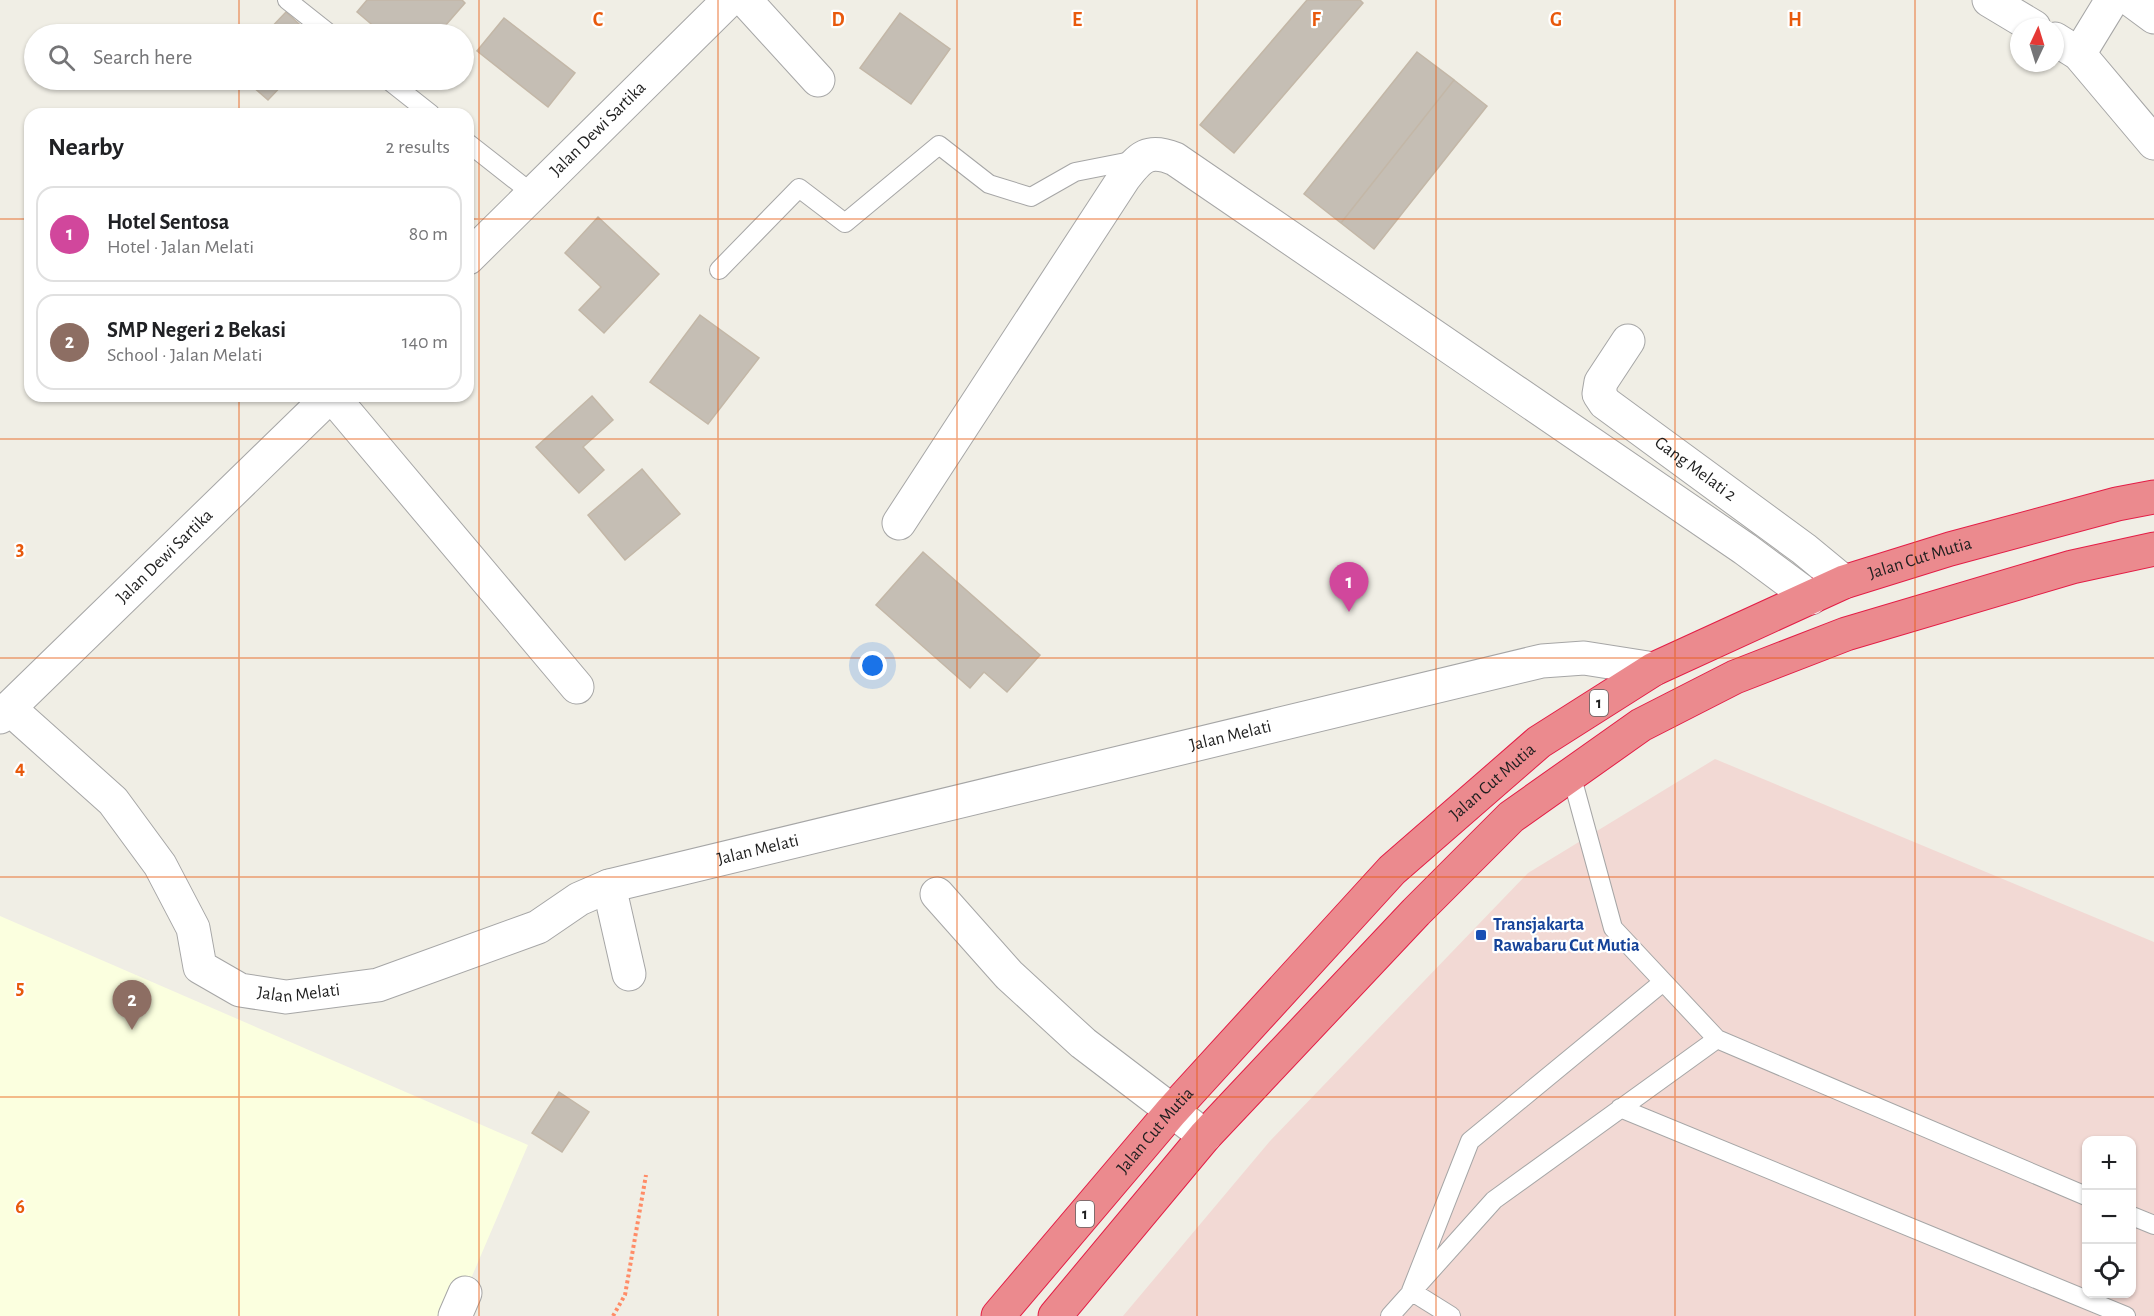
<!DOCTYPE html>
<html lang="en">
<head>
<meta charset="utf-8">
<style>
	body { margin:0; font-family:"Alegreya Sans",sans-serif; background:#f6f6f6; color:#202124 }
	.controls { position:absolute; right:18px; bottom:18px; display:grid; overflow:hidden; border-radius:12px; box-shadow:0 2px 4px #0004 }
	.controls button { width:54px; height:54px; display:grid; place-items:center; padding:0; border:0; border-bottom:2px solid #e0e0e0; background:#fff; color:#202124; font:30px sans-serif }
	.compass { position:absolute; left:2010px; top:18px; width:54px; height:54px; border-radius:50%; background:#fff; box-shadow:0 2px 4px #0004; rotate:4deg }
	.you { position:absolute; left:873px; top:666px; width:21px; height:21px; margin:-15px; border:4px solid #fff; border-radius:50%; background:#1a73e8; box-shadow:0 0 0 9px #1a73e833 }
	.badge { display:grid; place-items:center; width:39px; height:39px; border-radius:50%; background:#2563eb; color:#fff; font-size:20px; font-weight:700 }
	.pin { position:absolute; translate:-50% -50px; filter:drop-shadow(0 2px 3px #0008) }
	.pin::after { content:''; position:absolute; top:32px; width:21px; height:18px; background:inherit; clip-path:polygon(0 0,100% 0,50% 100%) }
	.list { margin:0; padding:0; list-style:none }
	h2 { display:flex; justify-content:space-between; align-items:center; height:78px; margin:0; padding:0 24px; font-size:26px }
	h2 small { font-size:20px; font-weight:400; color:#757577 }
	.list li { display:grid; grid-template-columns:39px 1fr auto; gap:18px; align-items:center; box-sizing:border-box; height:96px; margin:0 12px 12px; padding:0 12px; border:2px solid #e0e0e0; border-radius:18px }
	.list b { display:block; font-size:22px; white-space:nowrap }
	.list p { margin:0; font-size:20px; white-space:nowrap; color:#757577 }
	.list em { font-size:20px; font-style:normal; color:#757577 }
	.icon { flex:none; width:33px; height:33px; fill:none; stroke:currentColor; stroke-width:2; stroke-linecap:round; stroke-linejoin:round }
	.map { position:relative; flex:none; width:2154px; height:1316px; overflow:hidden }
	.search { position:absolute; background:#fff; box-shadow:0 2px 4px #0004; left:24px; top:24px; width:450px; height:66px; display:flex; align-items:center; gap:15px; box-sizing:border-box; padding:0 21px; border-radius:33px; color:#757577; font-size:22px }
	.panel { position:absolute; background:#fff; box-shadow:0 2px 4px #0004; left:24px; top:108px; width:450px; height:294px; border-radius:18px }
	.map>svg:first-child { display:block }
	.commercial { fill:#f2d9d4; fill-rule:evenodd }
	.education { fill:#fbffdf }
	.building { fill:#c5beb4; stroke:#c3b7a7; stroke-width:1.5 }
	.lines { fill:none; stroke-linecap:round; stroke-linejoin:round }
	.lane-casing { stroke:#a6a6a6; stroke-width:20 }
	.street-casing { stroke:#a6a6a6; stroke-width:35 }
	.highway-casing { stroke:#e31e46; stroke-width:35 }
	.path { stroke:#ff8c67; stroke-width:4; stroke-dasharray:3 3; stroke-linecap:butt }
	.lane { stroke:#fff; stroke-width:18 }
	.street { stroke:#fff; stroke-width:33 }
	.highway { stroke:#eb8a8e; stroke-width:33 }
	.grid { fill:none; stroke:#e8590c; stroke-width:1.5; stroke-opacity:0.55 }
	.transit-dot { fill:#1a4fb4; stroke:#fff; stroke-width:2 }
	.labels { text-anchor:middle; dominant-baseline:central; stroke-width:4.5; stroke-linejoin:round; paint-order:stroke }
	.shield { fill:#fff; stroke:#626262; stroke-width:1.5 }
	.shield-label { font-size:16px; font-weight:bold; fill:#1f1f1f }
	.street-label { font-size:18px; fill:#1f1f1f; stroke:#fff }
	.transit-label { font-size:18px; font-weight:bold; fill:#164399; stroke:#fff; text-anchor:start }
	.grid-label { font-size:20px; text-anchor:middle; font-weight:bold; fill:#e8590c; stroke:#fff; stroke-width:4.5; stroke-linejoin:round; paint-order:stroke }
</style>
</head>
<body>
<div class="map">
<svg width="2154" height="1316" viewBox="0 0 2154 1316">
	<rect width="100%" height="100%" fill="#f0eee5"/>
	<path class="commercial" d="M1715,759L2154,942V1316H1123L1270,1141L1528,873ZM2086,1140H2132V1294H2086Z"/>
	<path class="education" d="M0,916L528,1145L455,1316H0Z"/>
	<path class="building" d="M367,0H462L465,3L438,34H383L357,12Z
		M1307,0H1360L1363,3L1234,153L1200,125Z
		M286,12L310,34H265Z
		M900,13L950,49L911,104L860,68Z
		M504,18L575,73L548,107L477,51Z
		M1417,52L1454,80L1341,223L1304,194Z
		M245,80H287L268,100Z
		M1454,80L1487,106L1374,249L1341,223Z
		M598,217L659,274L604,333L579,310L601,287L565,253Z
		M700,315L759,358L708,424L650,382Z
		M592,396L613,420L583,447L604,470L579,493L536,447Z
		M642,469L680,514L625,560L588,515Z
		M923,552L1040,655L1007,692L984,672L970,688L876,605Z
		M559,1092L589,1112L562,1152L532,1133Z"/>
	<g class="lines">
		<defs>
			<path id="lane" d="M287,0L330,34
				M388,80L431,114
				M468,143L533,194
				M719,270L799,188L845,223L939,145L989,184L1031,197L1075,172L1136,160
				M1571,774L1613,928L1717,1039L2086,1196
				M1620,1108L2126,1316
				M2132,1216L2154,1225
				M1390,1316L1494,1200L1717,1039
				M1451,1316L1411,1291L1470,1141L1663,982"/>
			<g id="street">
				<path d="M745,0L818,80"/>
				<path d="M1989,0L2034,27"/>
				<path d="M2131,0L2154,17"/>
				<path d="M2055,39L2079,54L2154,143"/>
				<path d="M2079,54L2112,0"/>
				<path id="s1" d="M468,258L729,0"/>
				<path id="s2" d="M1628,341L1601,382L1599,394L1605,403L1804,549L1844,582"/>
				<path d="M332,396L577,687"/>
				<path d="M899,523L1124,178C1140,157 1148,148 1175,159L1745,549L1811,598"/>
				<path id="s3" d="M9,708L113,801L160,865L193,928L200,967L240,990L286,997L378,985L538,927L579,899L609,886L1542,661L1584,658L1654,669"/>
				<path id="s4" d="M0,717L330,396"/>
				<path d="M609,886L629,974"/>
				<path d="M937,894L1009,975L1083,1043L1205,1136"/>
				<path d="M455,1316L465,1293"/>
			</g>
			<g id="highway">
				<path id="s5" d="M998,1316L1171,1112L1392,870L1539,742L1654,669L1844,582L1950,549L2117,504L2154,497"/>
				<path d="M1055,1316L1205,1136L1416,912L1511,817L1641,725L1735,677L1846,634L2072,567L2154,549"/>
			</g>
		</defs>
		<use href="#lane" class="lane-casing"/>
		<use href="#street" class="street-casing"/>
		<use href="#highway" class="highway-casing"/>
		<path class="path" d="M613,1316L625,1295L646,1175"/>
		<use href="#lane" class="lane"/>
		<use href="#street" class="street"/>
		<use href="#highway" class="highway"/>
	</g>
	<path class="grid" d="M239,0V34M479,0V1316M718,0V1316M957,0V1316M1197,0V1316M1436,0V1316M1675,0V1316M1915,0V1316M239,80V114M0,219H30M468,219H2154M239,396V1316M0,439H2154M0,658H2154M0,877H2154M0,1097H2154"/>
	<rect class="transit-dot" x="1475" y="929" width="12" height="12" rx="3"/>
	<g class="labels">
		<g class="shield">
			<rect x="1590" y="690" width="18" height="26" rx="4.5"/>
			<rect x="1076" y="1201" width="18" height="26" rx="4.5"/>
		</g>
		<g class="shield-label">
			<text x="1599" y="703">1</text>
			<text x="1085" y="1214">1</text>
		</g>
		<g class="street-label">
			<text stroke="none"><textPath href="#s1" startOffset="183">Jalan Dewi Sartika</textPath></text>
			<text stroke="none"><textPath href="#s2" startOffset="184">Gang Melati 2</textPath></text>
			<text stroke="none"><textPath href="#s4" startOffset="230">Jalan Dewi Sartika</textPath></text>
			<text stroke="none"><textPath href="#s5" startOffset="1215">Jalan Cut Mutia</textPath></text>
			<text stroke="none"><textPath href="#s3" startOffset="1407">Jalan Melati</textPath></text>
			<text stroke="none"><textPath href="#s5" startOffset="729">Jalan Cut Mutia</textPath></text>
			<text stroke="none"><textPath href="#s3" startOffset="921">Jalan Melati</textPath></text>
			<text stroke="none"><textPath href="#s3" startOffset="435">Jalan Melati</textPath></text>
			<text stroke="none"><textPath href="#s5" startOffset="243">Jalan Cut Mutia</textPath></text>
		</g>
		<g class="transit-label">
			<text x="1493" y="925">Transjakarta<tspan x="1493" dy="21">Rawabaru Cut Mutia</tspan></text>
		</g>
	</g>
	<g class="grid-label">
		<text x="598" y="26">C</text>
		<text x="838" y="26">D</text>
		<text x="1077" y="26">E</text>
		<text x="1316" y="26">F</text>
		<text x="1556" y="26">G</text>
		<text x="1795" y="26">H</text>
		<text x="20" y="555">3</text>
		<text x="20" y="774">4</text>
		<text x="20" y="994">5</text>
		<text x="20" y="1213">6</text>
	</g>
</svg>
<div class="controls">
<button>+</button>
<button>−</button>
<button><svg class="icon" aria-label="locate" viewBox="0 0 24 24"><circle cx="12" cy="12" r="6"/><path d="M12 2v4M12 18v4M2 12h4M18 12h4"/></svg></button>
</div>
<svg class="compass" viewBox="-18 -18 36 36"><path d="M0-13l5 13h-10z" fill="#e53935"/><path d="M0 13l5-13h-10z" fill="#757577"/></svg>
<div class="you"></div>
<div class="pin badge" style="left:1349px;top:612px;background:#d1479c">1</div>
<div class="pin badge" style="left:132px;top:1030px;background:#8d6e63">2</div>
<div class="search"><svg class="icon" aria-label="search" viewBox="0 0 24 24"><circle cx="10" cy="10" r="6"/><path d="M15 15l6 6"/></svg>Search here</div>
<section class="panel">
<h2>Nearby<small>2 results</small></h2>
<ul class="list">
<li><span class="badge" style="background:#d1479c">1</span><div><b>Hotel Sentosa</b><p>Hotel · Jalan Melati</p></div><em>80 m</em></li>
<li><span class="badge" style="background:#8d6e63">2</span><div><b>SMP Negeri 2 Bekasi</b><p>School · Jalan Melati</p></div><em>140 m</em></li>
</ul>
</section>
</div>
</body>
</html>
